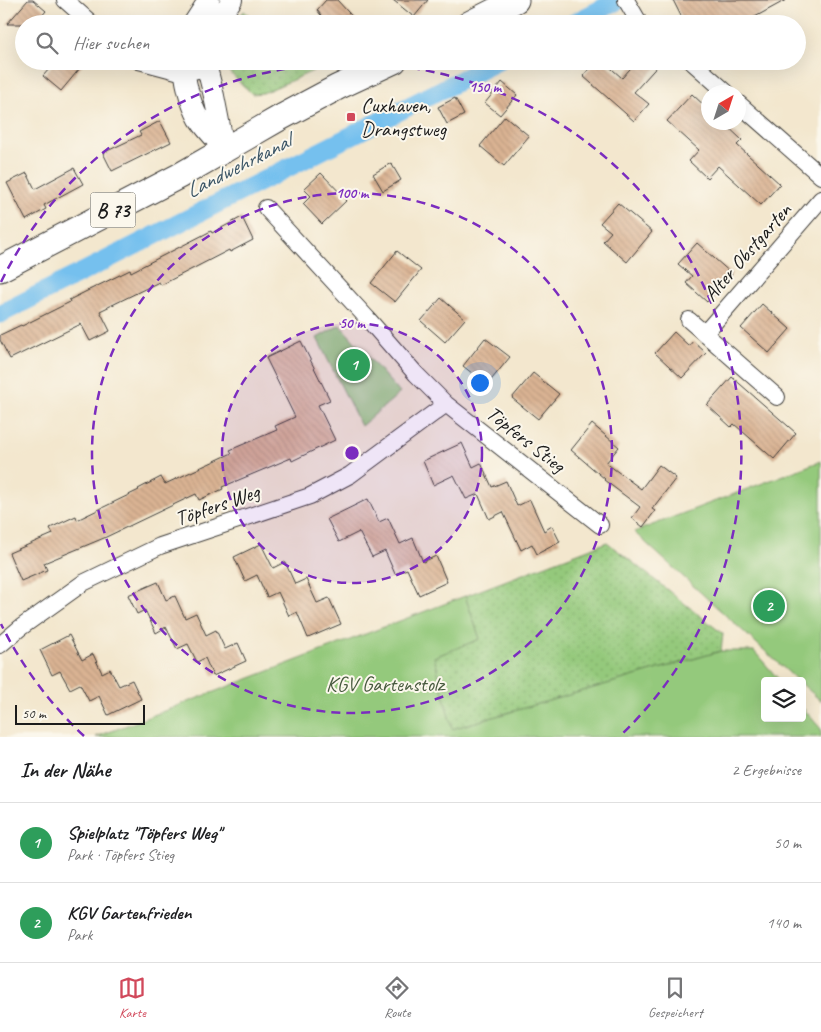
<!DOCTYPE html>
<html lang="de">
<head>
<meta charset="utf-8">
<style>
	body { margin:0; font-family:Caveat,sans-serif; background:#f2f2f2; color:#202124 }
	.controls { position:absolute; right:15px; bottom:15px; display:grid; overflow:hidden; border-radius:5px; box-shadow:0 5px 20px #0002 }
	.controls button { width:45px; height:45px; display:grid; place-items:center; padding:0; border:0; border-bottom:1px solid #e0e0e0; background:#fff; color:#202124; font:25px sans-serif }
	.compass { position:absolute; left:701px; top:85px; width:45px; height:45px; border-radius:50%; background:#fff; box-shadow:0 5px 20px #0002; rotate:39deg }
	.scale { position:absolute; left:15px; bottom:12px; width:130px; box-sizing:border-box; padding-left:5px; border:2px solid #1c1c1c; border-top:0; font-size:14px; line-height:18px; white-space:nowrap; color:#1c1c1c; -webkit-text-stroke:4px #fbf7ec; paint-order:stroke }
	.you { position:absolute; left:479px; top:382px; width:18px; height:18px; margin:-12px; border:4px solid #fff; border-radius:50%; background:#1a73e8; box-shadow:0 0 0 8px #1a73e833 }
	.badge { display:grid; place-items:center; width:32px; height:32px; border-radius:50%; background:#d1495b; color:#fff; font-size:16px; font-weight:700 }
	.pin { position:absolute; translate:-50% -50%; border:2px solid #fff; box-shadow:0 1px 5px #0006 }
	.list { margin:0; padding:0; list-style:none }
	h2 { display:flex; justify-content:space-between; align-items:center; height:65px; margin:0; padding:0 20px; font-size:21px }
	h2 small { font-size:16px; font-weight:400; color:#757577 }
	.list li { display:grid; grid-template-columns:32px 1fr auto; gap:15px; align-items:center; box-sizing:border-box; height:80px; padding:0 20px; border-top:1px solid #e0e0e0 }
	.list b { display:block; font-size:19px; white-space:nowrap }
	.list p { margin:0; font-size:16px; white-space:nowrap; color:#757577 }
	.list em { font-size:16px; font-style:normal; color:#757577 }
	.icon { flex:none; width:28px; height:28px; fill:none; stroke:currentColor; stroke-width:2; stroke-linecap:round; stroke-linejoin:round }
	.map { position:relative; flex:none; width:821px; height:737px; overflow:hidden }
	.search { position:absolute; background:#fff; box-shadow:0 5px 20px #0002; left:15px; right:15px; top:15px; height:55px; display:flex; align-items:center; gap:12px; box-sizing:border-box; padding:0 18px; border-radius:28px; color:#757577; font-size:19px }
	.sheet { height:225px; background:#fff }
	nav { display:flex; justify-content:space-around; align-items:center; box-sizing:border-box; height:70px; border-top:1px solid #e0e0e0; background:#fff; font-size:14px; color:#757577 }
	nav a { display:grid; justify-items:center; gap:2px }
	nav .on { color:#d1495b }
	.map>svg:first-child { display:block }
	.grass { fill:url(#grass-dots); stroke:#58724c }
	.green { fill:#94c97b; stroke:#58724c }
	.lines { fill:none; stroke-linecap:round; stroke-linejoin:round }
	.canal { stroke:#75c0ee; stroke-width:19 }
	.building { fill:url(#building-back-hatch) }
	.minor-casing { stroke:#3c3a37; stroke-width:18 }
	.tertiary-casing { stroke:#3c3a37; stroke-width:22 }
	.primary-casing { stroke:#3c3a37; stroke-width:27 }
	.minor { stroke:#fff; stroke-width:16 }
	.tertiary { stroke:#fff; stroke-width:20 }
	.primary { stroke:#fff; stroke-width:25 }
	.ring { fill:none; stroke:#7b2cbf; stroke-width:2.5; stroke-dasharray:9 6 }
	.poi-dot { fill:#d1495b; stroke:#fbf7ec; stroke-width:2 }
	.labels { text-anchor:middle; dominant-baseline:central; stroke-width:4; stroke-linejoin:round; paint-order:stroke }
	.shield { fill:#fbf7ec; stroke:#5f5e5a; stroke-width:1 }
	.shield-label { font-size:20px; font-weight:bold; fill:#1c1c1c }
	.poi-label { font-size:21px; fill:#1c1c1c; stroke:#fbf7ec; text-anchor:start }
	.street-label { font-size:21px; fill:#1c1c1c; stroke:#fbf7ec }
	.park-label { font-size:21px; fill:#46593d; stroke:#fbf7ec }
	.water-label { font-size:22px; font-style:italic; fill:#3b5566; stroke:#fbf7ec }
	.centre { fill:#7b2cbf; stroke:#fbf7ec; stroke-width:2.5 }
	.ring-label { font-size:15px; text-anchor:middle; font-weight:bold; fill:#7b2cbf; stroke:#fbf7ec; stroke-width:4; stroke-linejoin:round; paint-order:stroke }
</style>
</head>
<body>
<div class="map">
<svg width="821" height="737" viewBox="0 0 821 737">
	<defs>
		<pattern id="grass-dots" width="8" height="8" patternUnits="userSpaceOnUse" patternTransform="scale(1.25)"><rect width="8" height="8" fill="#94c97b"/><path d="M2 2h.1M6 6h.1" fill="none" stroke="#7fac6a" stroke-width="1.8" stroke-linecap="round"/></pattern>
		<pattern id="building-back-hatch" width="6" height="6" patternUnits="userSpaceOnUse" patternTransform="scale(1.25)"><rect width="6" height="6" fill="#dab393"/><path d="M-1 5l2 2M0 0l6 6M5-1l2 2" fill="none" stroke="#ba997e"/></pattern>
	</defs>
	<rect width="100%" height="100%" fill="#fbf7ec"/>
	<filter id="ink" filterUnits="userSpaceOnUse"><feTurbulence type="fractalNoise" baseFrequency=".02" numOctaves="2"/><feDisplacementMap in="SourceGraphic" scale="10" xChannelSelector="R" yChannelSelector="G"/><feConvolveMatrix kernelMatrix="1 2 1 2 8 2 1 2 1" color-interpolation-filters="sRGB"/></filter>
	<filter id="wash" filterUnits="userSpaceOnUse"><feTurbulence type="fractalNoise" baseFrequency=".0096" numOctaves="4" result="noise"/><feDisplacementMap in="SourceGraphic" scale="20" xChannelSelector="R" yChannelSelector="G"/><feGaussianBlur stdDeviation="1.12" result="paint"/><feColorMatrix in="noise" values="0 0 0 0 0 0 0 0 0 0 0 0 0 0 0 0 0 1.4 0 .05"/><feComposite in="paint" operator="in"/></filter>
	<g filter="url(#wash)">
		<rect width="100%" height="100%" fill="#f3e7ce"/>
		<path class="grass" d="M244,11L259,24H234Z
			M222,61H302L313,71L263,93L252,94L225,68Z
			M607,542L723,634L721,651L452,729L434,657L480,639L465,596Z"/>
		<path class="green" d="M340,325L400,393L361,426L317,338Z
			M821,461V701L802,684V681H798L634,532Z
			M465,596L480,639L434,657L452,729L721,651H754L780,681H765V718H802V707L821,729V737H96Z"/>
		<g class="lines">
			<path class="canal" d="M572,24L619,0
				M0,314L498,61"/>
		</g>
		<g id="blocks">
			<path class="building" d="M28,0H33L46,11L35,24H7Z
				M326,0H337L359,24H328L317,10Z
				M393,0H428L414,17Z
				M673,0H786L742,24H685Z
				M56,61H86L61,91L43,76Z
				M596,61H603L622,78L637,61H662L634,92L649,104L634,121L583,76Z
				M502,82L517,95L500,115L485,103Z
				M692,94L708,109V122H723L742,140L737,145L780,184L761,205L718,166L707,178L689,161L699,150L667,121Z
				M455,98L464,115L447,124L438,107Z
				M505,116L529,136L504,166L480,146Z
				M160,121L171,142L112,171L103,153L141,135L139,132Z
				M391,163L401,180L383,191L373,174Z
				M74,168L83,184L44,205L46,209L26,220L7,183L27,173L35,189Z
				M321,173L347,200L322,224L303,204L311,196L304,189Z
				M618,203L652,232L627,262L603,241L611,232L600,223Z
				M242,217L253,240L230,252L229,250L161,285L159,282L100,311L110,331L90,341L81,324L10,359L0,340V335L21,325L22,326L70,302L69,300L89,290L130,270L131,272L211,231L212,233Z
				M697,243L732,274L707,302L686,283L692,276L678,264Z
				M397,251L421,270L395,302L371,283Z
				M441,298L465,319L445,342L421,321Z
				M762,304L790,329L769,353L741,328Z
				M674,332L689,346L693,341L706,353L682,378L655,353Z
				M485,338L510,357L487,385L463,366Z
				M301,341L330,400L318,405L335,440L292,461L291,458L222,487L223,489L199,500L196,494L104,538L44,563L47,570L21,581L9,553L53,534L50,528L76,516L77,520L139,490L138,489L161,477L165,484L232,453L230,450L277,430L275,426L295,417L266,358Z
				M533,373L559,394L538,419L512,398Z
				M732,377L796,433L774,459L734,424L731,427L707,405Z
				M592,424L619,447L606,463L641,489L659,465L676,478L652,509L655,511L643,527L632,518L640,507L604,480L605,479L571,450Z
				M462,443L473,467L481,463L492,487L506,481L517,506L530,500L544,531L552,526L560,542L537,554L532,544L521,550L503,512L489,519L478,494L466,499L454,475L433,485L423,461Z
				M368,499L379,522L388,518L400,544L413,538L423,562L436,556L447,582L419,595L407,569L395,574L385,551L372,557L359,532L339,542L327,519Z
				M261,544L273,568L285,562L295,584L306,579L317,603L329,598L341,624L308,638L297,612L289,616L278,592L267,597L257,575L245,581L234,557Z
				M158,582L166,600L175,596L185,618L196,613L206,635L216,630L225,649L238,643L246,661L213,676L205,658L197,662L188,644L177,649L166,627L156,633L145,610L137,614L128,595Z
				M69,635L82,660L93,654L102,673L110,669L119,686L132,680L141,699L108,715L99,696L89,701L80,684L70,689L60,671L52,675L40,650Z"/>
		</g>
	</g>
	<g filter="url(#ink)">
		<use href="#blocks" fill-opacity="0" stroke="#3c3a37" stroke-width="1"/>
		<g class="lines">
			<defs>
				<path id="minor" d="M65,0L92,24
					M626,0L640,24
					M139,61L184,73L207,68
					M691,61L726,92
					M738,103L821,176
					M266,208L367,318L416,374L446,404L600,525
					M689,320L777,397
					M705,333L821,199
					M0,645L20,628L83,583L160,546L310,496L350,475L446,404"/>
				<path id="tertiary" d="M193,24L206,4L209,0
					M215,24L232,0
					M184,61C184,79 190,103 199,119C206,130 216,140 225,149
					M207,61V68L214,96L224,147"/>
				<path id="primary" d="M469,24L516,0
					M0,269L179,176L278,119L338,87L394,61"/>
			</defs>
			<use href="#minor" class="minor-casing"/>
			<use href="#tertiary" class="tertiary-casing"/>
			<use href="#primary" class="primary-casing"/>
			<use href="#minor" class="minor"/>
			<use href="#tertiary" class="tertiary"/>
			<use href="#primary" class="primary"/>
		</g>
	</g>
	<circle cx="352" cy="453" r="130" fill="#7b2cbf" fill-opacity=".12"/>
	<g class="ring">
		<circle cx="352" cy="453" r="130"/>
		<circle cx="352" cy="453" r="260"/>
		<path d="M84 736A390 390 0 0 1 1 624M1 282A390 390 0 1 1 620 736"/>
	</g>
	<rect class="poi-dot" x="346" y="112" width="10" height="10" rx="2.5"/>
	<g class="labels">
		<rect class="shield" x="90.5" y="192.5" width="45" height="35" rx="4"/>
		<g class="shield-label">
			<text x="113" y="210">B 73</text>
		</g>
		<g class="poi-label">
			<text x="361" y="105">Cuxhaven,<tspan x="361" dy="24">Drangstweg</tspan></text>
		</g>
		<g class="street-label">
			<text transform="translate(747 252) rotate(-49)">Alter Obstgarten</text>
			<text transform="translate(526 439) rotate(38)">Töpfers Stieg</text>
			<text transform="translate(217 505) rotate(-19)">Töpfers Weg</text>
		</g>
		<g class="park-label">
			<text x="385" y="684">KGV Gartenstolz</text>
		</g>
		<g class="water-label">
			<text transform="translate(238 166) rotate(-27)">Landwehrkanal</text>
		</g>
	</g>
	<circle cx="352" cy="453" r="8" class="centre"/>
	<g class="ring-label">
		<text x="485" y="92">150 m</text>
		<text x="352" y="198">100 m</text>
		<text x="352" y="328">50 m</text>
	</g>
</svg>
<div class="controls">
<button><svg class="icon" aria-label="layers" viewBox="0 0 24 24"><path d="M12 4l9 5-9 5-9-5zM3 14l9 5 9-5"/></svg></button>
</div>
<svg class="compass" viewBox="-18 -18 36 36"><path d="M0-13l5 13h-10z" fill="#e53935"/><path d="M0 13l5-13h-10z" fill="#757577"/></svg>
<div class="scale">50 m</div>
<div class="you"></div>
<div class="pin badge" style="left:354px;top:365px;background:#2e9e5b">1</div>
<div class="pin badge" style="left:769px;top:606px;background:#2e9e5b">2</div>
<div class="search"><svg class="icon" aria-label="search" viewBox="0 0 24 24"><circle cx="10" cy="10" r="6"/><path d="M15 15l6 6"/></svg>Hier suchen</div>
</div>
<section class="sheet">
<h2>In der Nähe<small>2 Ergebnisse</small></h2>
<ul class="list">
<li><span class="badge" style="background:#2e9e5b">1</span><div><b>Spielplatz &quot;Töpfers Weg&quot;</b><p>Park · Töpfers Stieg</p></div><em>50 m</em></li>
<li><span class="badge" style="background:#2e9e5b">2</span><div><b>KGV Gartenfrieden</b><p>Park</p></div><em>140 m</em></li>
</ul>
</section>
<nav>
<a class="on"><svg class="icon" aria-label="map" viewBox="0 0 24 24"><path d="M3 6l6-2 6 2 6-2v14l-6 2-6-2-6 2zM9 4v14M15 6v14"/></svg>Karte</a>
<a><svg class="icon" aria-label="directions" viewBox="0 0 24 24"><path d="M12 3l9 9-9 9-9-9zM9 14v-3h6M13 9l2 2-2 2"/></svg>Route</a>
<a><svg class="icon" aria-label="saved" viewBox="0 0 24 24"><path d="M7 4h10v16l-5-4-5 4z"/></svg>Gespeichert</a>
</nav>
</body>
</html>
